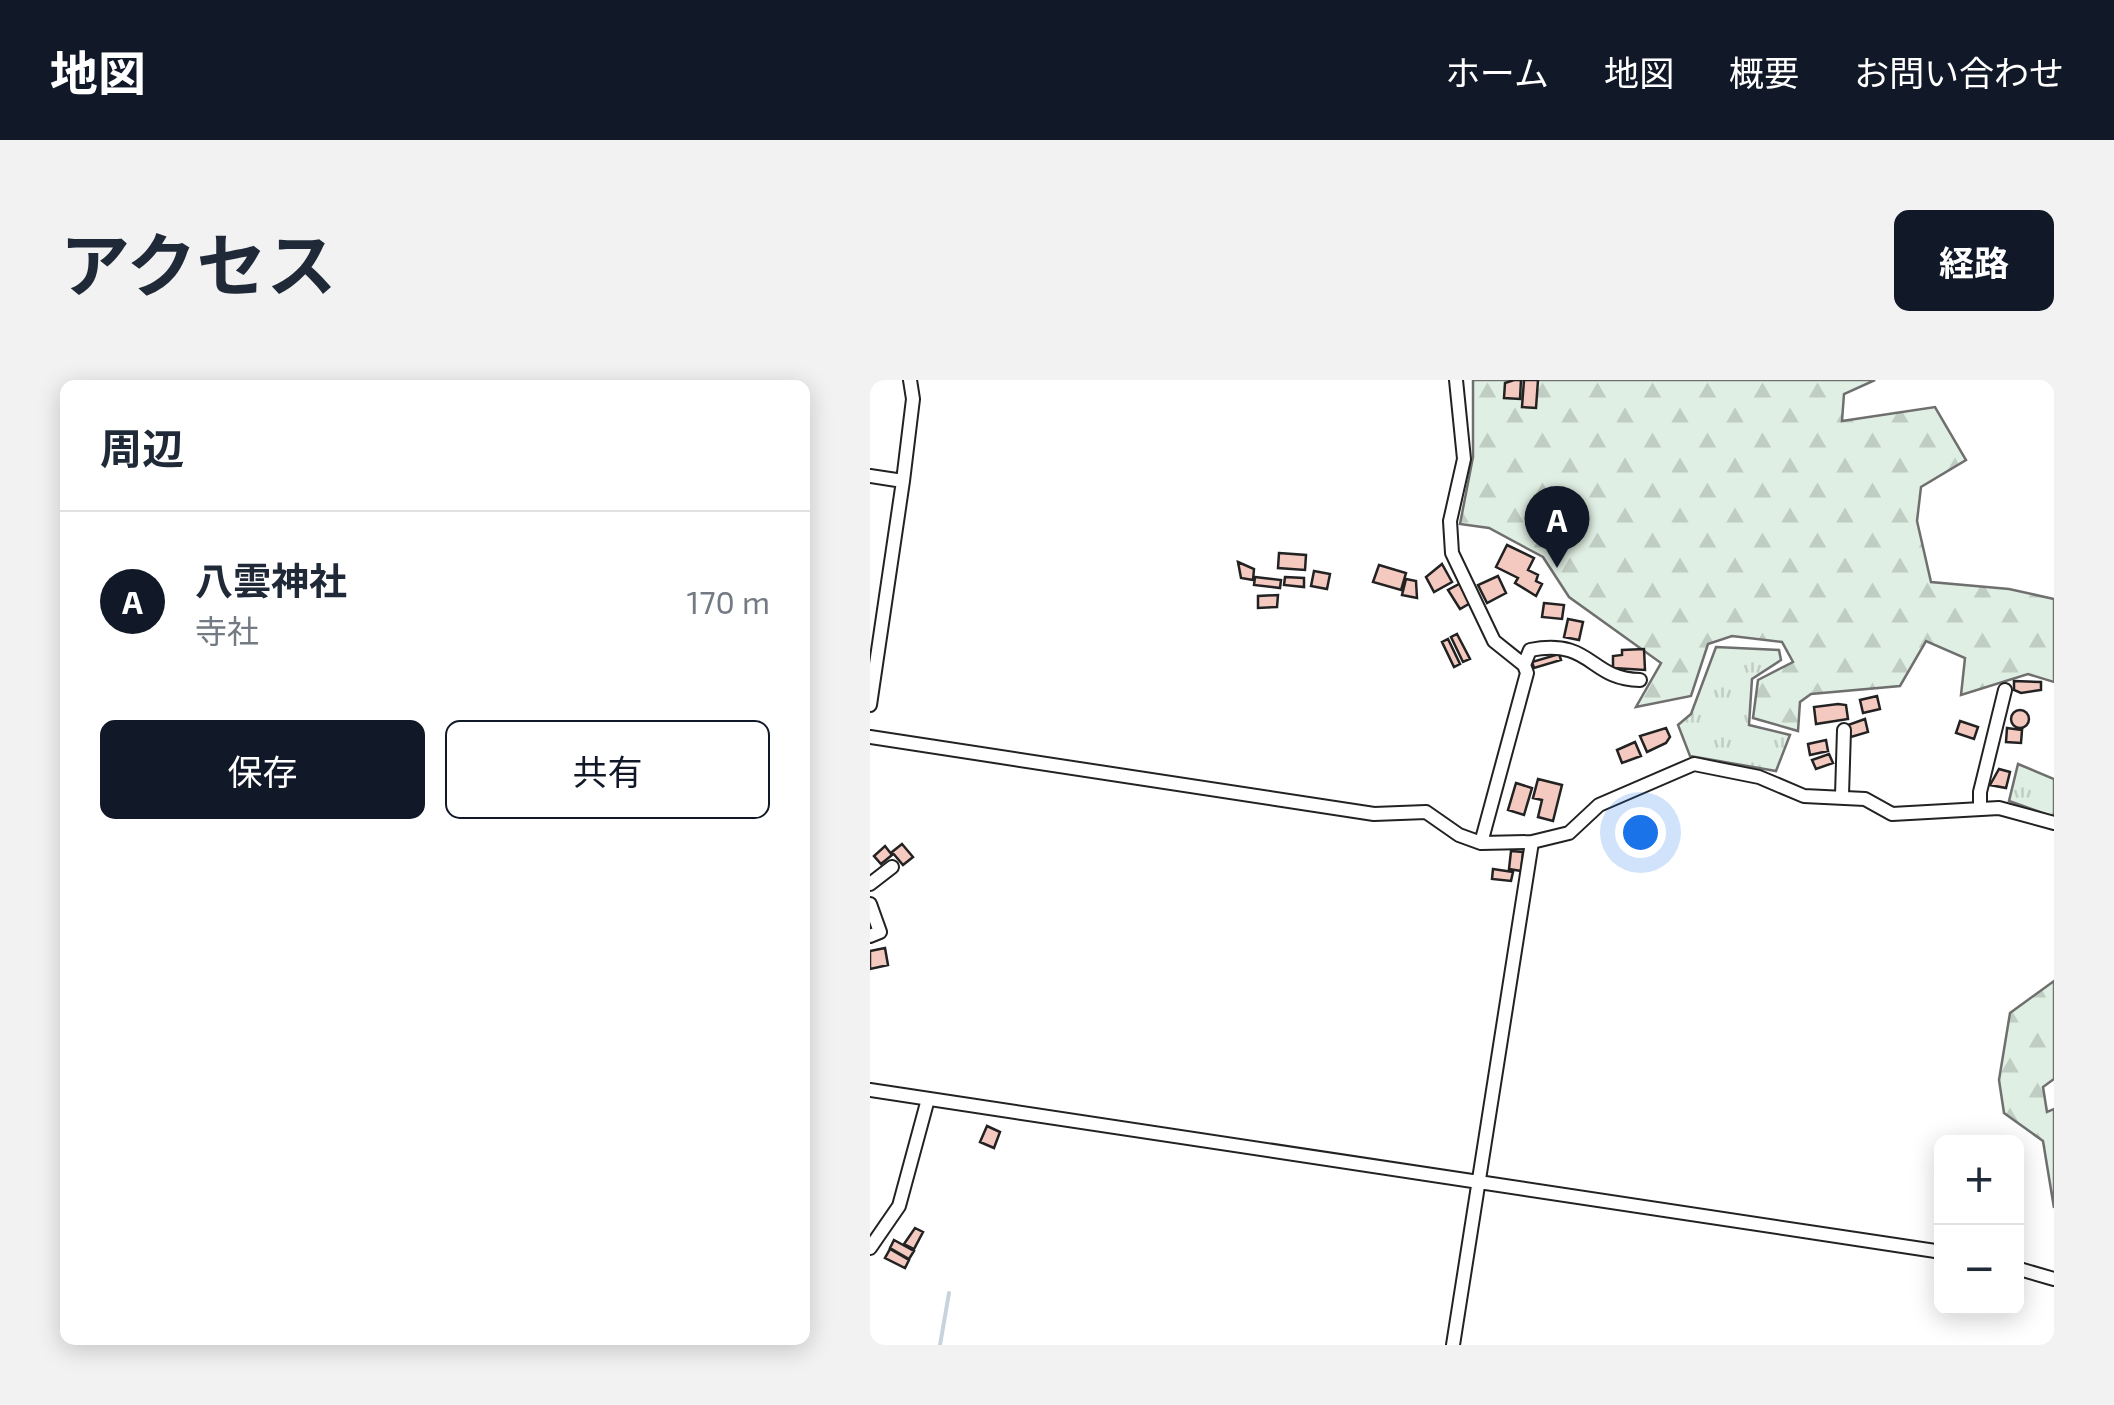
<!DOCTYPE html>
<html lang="ja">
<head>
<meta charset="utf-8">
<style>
	body { margin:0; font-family:"Exo 2","Noto Sans JP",sans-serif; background:#f2f2f3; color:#1f2937 }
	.controls { position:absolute; right:30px; bottom:30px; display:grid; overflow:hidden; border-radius:15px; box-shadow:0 5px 25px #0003 }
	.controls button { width:90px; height:90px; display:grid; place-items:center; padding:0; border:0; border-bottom:2px solid #e0e1e3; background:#fff; color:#1f2937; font:50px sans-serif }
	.you { position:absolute; left:770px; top:452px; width:35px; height:35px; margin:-25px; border:8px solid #fff; border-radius:50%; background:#1a73e8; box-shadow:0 0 0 15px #1a73e833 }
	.badge { display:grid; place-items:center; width:65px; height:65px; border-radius:50%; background:#111827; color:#fff; font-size:32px; font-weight:700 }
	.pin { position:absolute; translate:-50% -82px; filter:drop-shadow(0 2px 5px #0008) }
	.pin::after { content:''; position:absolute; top:52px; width:35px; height:30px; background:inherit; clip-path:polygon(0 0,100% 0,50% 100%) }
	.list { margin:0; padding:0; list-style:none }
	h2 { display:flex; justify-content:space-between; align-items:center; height:130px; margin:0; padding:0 40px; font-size:42px }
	h2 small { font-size:32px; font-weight:400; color:#747a83 }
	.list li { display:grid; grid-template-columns:65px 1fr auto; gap:30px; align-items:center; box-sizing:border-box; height:180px; padding:0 40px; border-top:2px solid #e0e1e3 }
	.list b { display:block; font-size:38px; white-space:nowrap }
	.list p { margin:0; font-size:32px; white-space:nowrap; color:#747a83 }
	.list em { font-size:32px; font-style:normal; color:#747a83 }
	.actions { display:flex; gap:20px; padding:30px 40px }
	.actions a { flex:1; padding:22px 0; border:2px solid #111827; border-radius:15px; text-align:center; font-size:35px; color:#111827 }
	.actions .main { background:#111827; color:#fff }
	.map { position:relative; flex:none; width:1184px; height:965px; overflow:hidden; border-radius:15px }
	header { display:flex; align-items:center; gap:60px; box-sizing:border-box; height:140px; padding:0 50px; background:#111827; color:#fff }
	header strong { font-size:48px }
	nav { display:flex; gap:55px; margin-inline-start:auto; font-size:35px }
	.intro { display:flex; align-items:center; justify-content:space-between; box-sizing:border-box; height:240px; padding:0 60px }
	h1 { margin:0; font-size:70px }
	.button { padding:25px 45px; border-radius:15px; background:#111827; color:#fff; font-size:35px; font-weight:700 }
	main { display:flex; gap:60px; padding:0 60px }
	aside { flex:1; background:#fff; border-radius:15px; box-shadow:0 5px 25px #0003 }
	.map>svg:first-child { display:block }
	.grass { fill:url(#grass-tufts); stroke:#6f6f6f; stroke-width:2.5 }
	.forest { fill:url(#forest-firs); stroke:#6f6f6f; stroke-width:2.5 }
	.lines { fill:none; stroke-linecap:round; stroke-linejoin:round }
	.stream { stroke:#c7d3dd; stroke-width:4 }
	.building { fill:#f3c9c0; stroke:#222; stroke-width:2.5 }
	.minor-casing { stroke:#222; stroke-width:16 }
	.minor { stroke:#fff; stroke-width:12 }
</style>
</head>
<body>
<header>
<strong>地図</strong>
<nav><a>ホーム</a><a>地図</a><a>概要</a><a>お問い合わせ</a></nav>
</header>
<div class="intro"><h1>アクセス</h1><a class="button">経路</a></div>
<main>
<aside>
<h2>周辺<small></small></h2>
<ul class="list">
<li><span class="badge">A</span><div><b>八雲神社</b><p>寺社</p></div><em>170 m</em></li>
</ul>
<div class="actions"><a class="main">保存</a><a>共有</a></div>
</aside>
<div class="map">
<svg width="1184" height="965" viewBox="0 0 1184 965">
	<defs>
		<pattern id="grass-tufts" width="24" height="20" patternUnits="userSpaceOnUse" patternTransform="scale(2.5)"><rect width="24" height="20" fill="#e0efe3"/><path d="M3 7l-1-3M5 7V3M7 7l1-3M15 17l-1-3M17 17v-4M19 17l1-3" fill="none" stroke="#c0cdc2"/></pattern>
		<pattern id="forest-firs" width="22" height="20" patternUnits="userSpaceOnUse" patternTransform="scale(2.5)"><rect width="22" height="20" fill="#e0efe3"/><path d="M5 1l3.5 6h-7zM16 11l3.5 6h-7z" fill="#c0cdc2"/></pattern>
	</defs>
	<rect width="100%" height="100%" fill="#fff"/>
	<path class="grass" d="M846,267L909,270L911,280L882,299L879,345L920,355L906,391L820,376L808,345L821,334Z
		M1148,384L1184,399V437L1139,421Z"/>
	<path class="forest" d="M603,0H1005L974,14L972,41L1065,27L1096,80L1051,107L1047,141L1061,202L1139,209L1184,219V302L1158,294L1091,315L1095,278L1056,261L1030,306L941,314L930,322L928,351L883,338L888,300L923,282L912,262L862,256L838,264L821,316L766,327L791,283L699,217L673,177L619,148L590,144L603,77Z
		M1184,601V699L1173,707L1177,732L1184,729V828L1173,761L1134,733L1129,700L1140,633Z"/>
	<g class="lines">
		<path class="stream" d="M70,965L79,913"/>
	</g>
	<path class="building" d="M644,0H651L650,19L634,18L635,3Z
		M654,0H668L666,28L652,27Z
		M637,165L664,178L658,190L668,195L666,201L672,204L666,216L645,203L648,198L626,187Z
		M409,173L436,175L435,190L408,188Z
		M368,182L384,189L383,200L371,198Z
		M572,184L582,202L564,212L556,197Z
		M509,185L536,193L531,210L503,202Z
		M444,191L460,194L457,209L441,206Z
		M628,196L636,213L617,223L608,205Z
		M385,197L411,200L410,208L384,205Z
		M415,197L434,198V207L414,205Z
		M536,199L546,201L547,218L532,215Z
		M591,203L602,222L590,229L578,210Z
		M408,215L407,227L388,228V216Z
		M674,223L694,225L692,239L672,237Z
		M698,239L713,242L709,260L694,257Z
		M587,254L600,279L593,282L581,257Z
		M578,259L590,284L584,287L572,262Z
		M774,269L775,290L743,288V276L752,275V270Z
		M689,274L691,280L664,288L662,282Z
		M1144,301L1171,302V310L1151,313L1144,310Z
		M1007,316L1010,329L993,333L990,320Z
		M968,324L976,325L978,339L946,344L944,327Z
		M1141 339a9 9 0 1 1 18 0a9 9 0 1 1-18 0Z
		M995,339L998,352L981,357L978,345Z
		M1090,341L1108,347L1104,359L1086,353Z
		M796,348L800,357L796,363L777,372L770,356Z
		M1137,348L1152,350L1151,363L1136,362Z
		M956,360L958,371L940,375L938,364Z
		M765,362L771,376L752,383L747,370Z
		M959,374L963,383L946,389L942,380Z
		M1129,389L1140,392L1136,408L1120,405Z
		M668,399L692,405L683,441L668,437L672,420L663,418Z
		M646,403L662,408L654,435L638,430Z
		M32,464L43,477L33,485L22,472Z
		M15,466L22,475L11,484L4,476Z
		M641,471L653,472L651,491L639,489Z
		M623,489L643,492L641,501L622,499Z
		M15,568L18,585L0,589V571Z
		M117,746L130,752L124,768L110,762Z
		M45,848L53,852L44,869L34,864Z
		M24,860L44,871L39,879L20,868Z
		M20,869L39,880L35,888L15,878Z"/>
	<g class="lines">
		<defs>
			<path id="minor" d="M586,0L594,79L580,141L582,173L624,261L654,285L657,293L611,463
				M0,96L33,101
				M654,285L660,270C723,258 718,299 770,300
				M0,325L33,101L43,19L40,0
				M0,357L504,434L556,432L589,455L611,463L662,462L699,453L729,425L824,384L889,397L934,416L995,419L1022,434L1129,428L1184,443
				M972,415L974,350
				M1110,429V412L1135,310
				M0,504L22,487
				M0,524L10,552L0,556
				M0,710L1072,872
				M0,868L29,826L58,719
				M1146,888L1184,899
				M583,965L662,462"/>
		</defs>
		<use href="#minor" class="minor-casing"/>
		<use href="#minor" class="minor"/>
	</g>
</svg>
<div class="controls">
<button>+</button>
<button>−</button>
</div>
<div class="you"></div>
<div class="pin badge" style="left:687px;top:188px">A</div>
</div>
</main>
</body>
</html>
